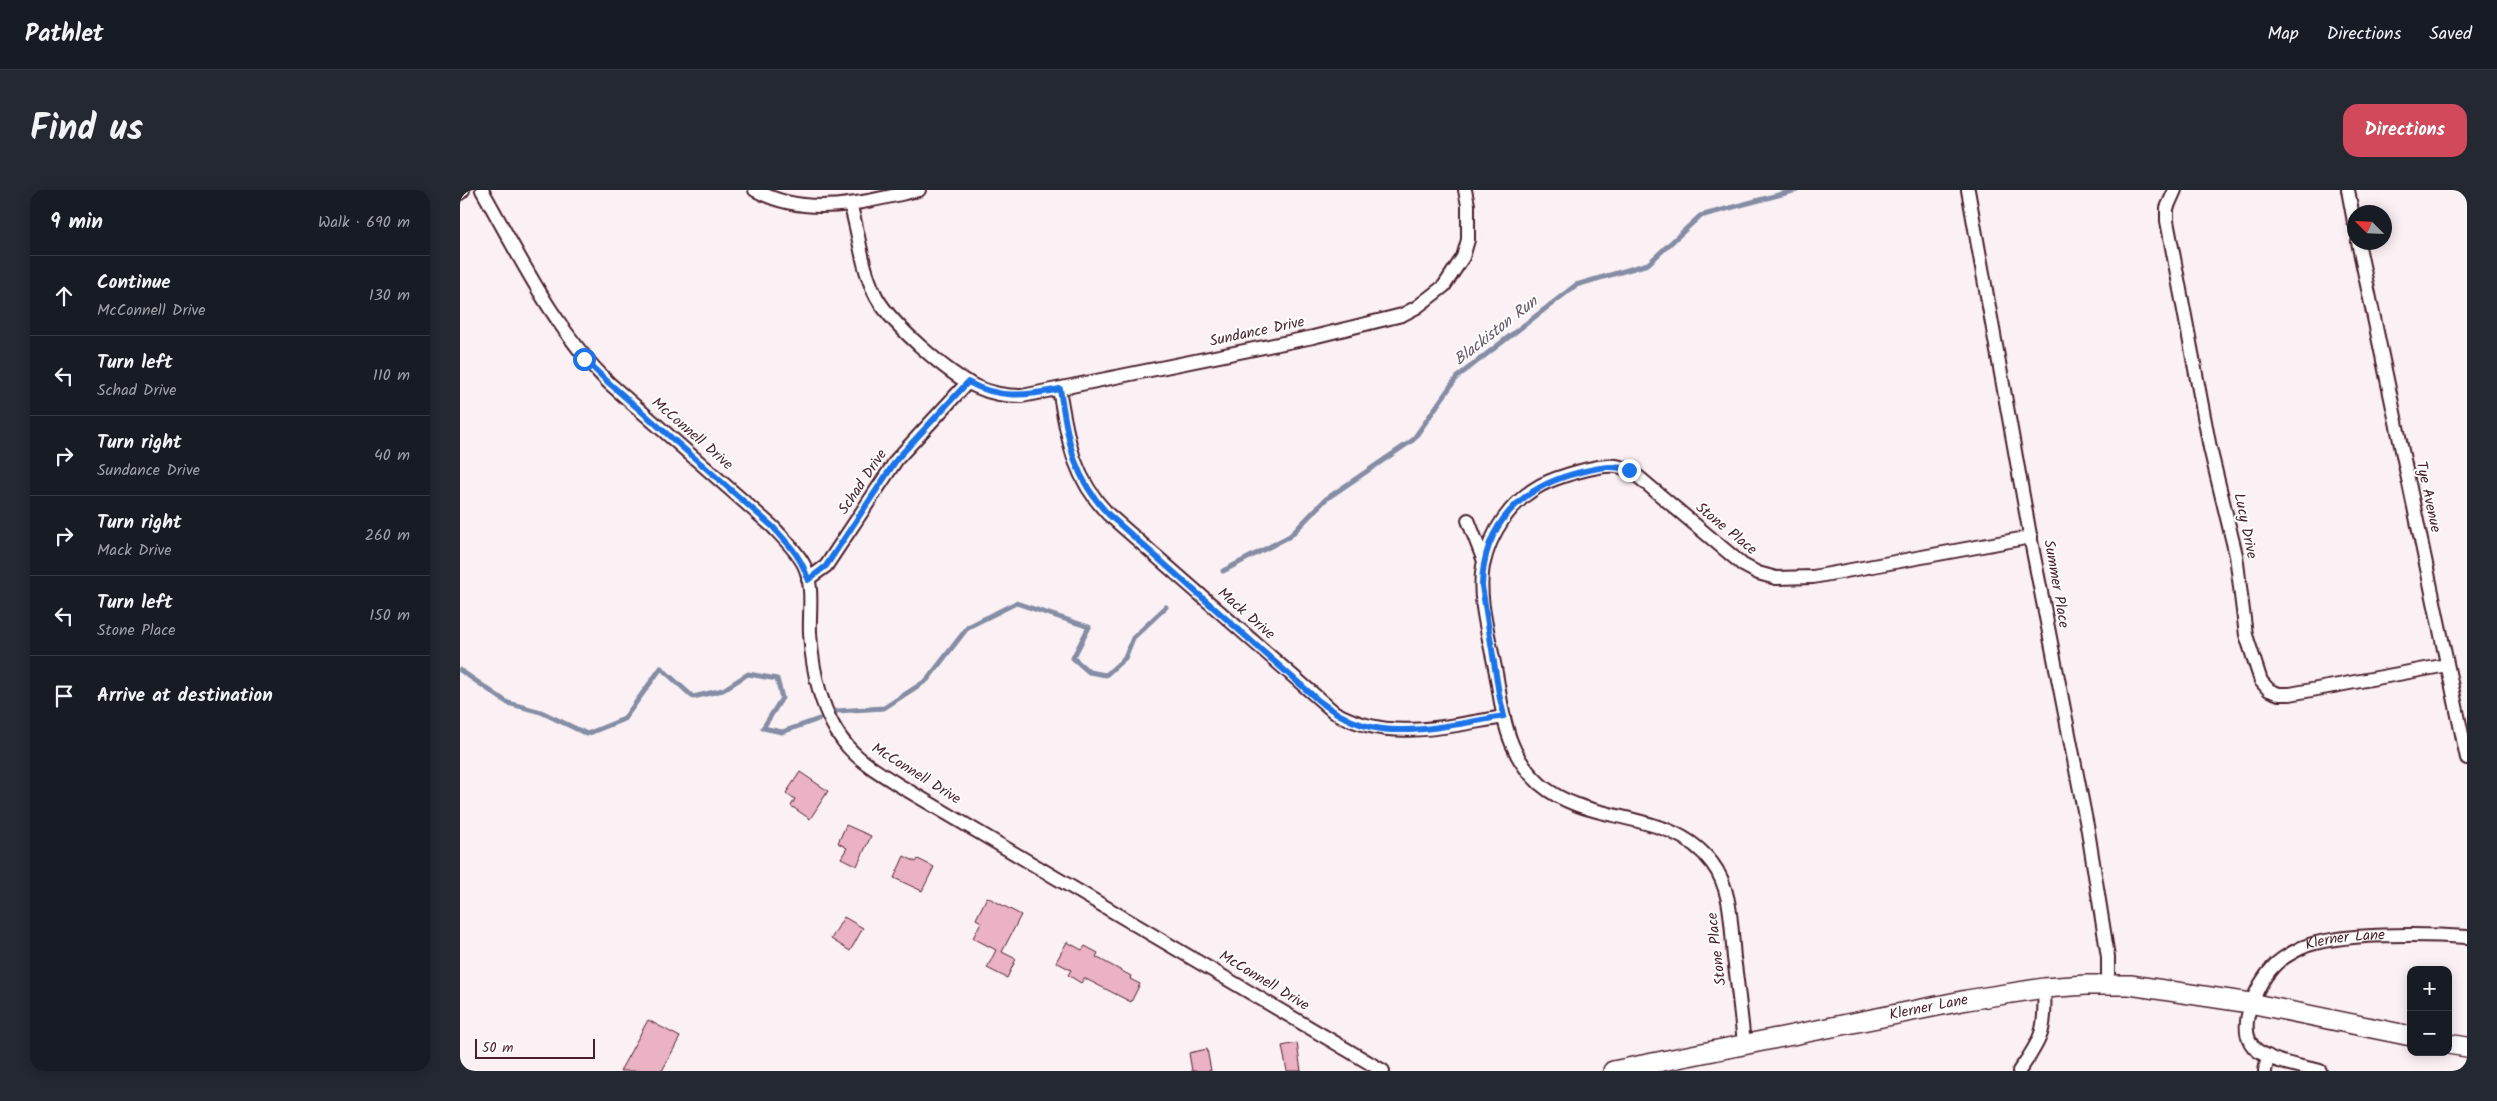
<!DOCTYPE html>
<html lang="en">
<head>
<meta charset="utf-8">
<style>
	body { margin:0; font-family:Kalam,sans-serif; background:#242831; color:#f1f3f6 }
	.controls { position:absolute; right:15px; bottom:15px; display:grid; overflow:hidden; border-radius:10px; box-shadow:0 2px 12px #0003 }
	.controls button { width:45px; height:45px; display:grid; place-items:center; padding:0; border:0; border-bottom:1px solid #363941; background:#171b24; color:#f1f3f6; font:25px sans-serif }
	.compass { position:absolute; left:1887px; top:15px; width:45px; height:45px; border-radius:50%; background:#171b24; box-shadow:0 2px 12px #0003; rotate:294deg }
	.scale { position:absolute; left:15px; bottom:12px; width:120px; box-sizing:border-box; padding-left:5px; border:2px solid #4a1f2b; border-top:0; font-size:14px; line-height:18px; white-space:nowrap; color:#4a1f2b; -webkit-text-stroke:4px #fff; paint-order:stroke }
	.stop { position:absolute; width:15px; height:15px; margin:-11px; border:4px solid #1a73e8; border-radius:50%; background:#fff }
	.stop.end { background:#1a73e8; border-color:#fff; box-shadow:0 1px 5px #0008 }
	.list { margin:0; padding:0; list-style:none }
	h2 { display:flex; justify-content:space-between; align-items:center; height:65px; margin:0; padding:0 20px; font-size:21px }
	h2 small { font-size:16px; font-weight:400; color:#9ea1a6 }
	.list li { display:grid; grid-template-columns:32px 1fr auto; gap:15px; align-items:center; box-sizing:border-box; height:80px; padding:0 20px; border-top:1px solid #363941 }
	.list b { display:block; font-size:19px; white-space:nowrap }
	.list p { margin:0; font-size:16px; white-space:nowrap; color:#9ea1a6 }
	.list em { font-size:16px; font-style:normal; color:#9ea1a6 }
	.icon { flex:none; width:28px; height:28px; fill:none; stroke:currentColor; stroke-width:2; stroke-linecap:round; stroke-linejoin:round }
	.map { position:relative; flex:none; width:2007px; height:881px; overflow:hidden; border-radius:15px }
	header { display:flex; align-items:center; gap:30px; box-sizing:border-box; height:70px; padding:0 25px; background:#171b24; border-bottom:1px solid #363941 }
	header strong { font-size:24px }
	nav { display:flex; gap:28px; margin-inline-start:auto; font-size:18px }
	.intro { display:flex; align-items:center; justify-content:space-between; box-sizing:border-box; height:120px; padding:0 30px }
	h1 { margin:0; font-size:35px }
	.button { padding:12px 22px; border-radius:15px; background:#d1495b; color:#fff; font-size:18px; font-weight:700 }
	main { display:flex; gap:30px; padding:0 30px }
	aside { flex:1; background:#171b24; border-radius:15px; box-shadow:0 2px 12px #0003 }
	.map>svg:first-child { display:block }
	.lines { fill:none; stroke-linecap:round; stroke-linejoin:round }
	.stream { stroke:#848da5; stroke-width:5 }
	.building { fill:#eab2c4; stroke:#4a1f2b }
	.street-casing { stroke:#4a1f2b; stroke-width:16 }
	.secondary-casing { stroke:#4a1f2b; stroke-width:22 }
	.street { stroke:#fff; stroke-width:12 }
	.secondary { stroke:#fff; stroke-width:19 }
	.route { stroke:#1a73e8; stroke-width:6 }
	.labels { text-anchor:middle; dominant-baseline:central; stroke-width:4; stroke-linejoin:round; paint-order:stroke }
	.street-label { font-size:15px; fill:#4a1f2b; stroke:#fff }
	.water-label { font-size:16px; font-style:italic; fill:#675668; stroke:#fff }
</style>
</head>
<body>
<header>
<strong>Pathlet</strong>
<nav><a>Map</a><a>Directions</a><a>Saved</a></nav>
</header>
<div class="intro"><h1>Find us</h1><a class="button">Directions</a></div>
<main>
<aside>
<h2>9 min<small>Walk · 690 m</small></h2>
<ul class="list">
<li><svg class="icon" aria-label="ahead" viewBox="0 0 24 24"><path d="M12 20V5M6 11l6-6 6 6"/></svg><div><b>Continue</b><p>McConnell Drive</p></div><em>130 m</em></li>
<li><svg class="icon" aria-label="left" viewBox="0 0 24 24"><path d="M17 20v-9H6M10 6l-5 5 5 5"/></svg><div><b>Turn left</b><p>Schad Drive</p></div><em>110 m</em></li>
<li><svg class="icon" aria-label="right" viewBox="0 0 24 24"><path d="M7 20v-9h11M14 6l5 5-5 5"/></svg><div><b>Turn right</b><p>Sundance Drive</p></div><em>40 m</em></li>
<li><svg class="icon" aria-label="right" viewBox="0 0 24 24"><path d="M7 20v-9h11M14 6l5 5-5 5"/></svg><div><b>Turn right</b><p>Mack Drive</p></div><em>260 m</em></li>
<li><svg class="icon" aria-label="left" viewBox="0 0 24 24"><path d="M17 20v-9H6M10 6l-5 5 5 5"/></svg><div><b>Turn left</b><p>Stone Place</p></div><em>150 m</em></li>
<li><svg class="icon" aria-label="arrive" viewBox="0 0 24 24"><path d="M6 21V4h12l-3 4 3 4H6"/></svg><div><b>Arrive at destination</b></div></li>
</ul>
</aside>
<div class="map">
<svg width="2007" height="881" viewBox="0 0 2007 881">
	<rect width="100%" height="100%" fill="#fbf0f3"/>
	<filter id="ink" filterUnits="userSpaceOnUse"><feTurbulence type="fractalNoise" baseFrequency=".02" numOctaves="2"/><feDisplacementMap in="SourceGraphic" scale="10" xChannelSelector="R" yChannelSelector="G"/><feConvolveMatrix kernelMatrix="1 2 1 2 8 2 1 2 1" color-interpolation-filters="sRGB"/></filter>
	<g filter="url(#ink)">
		<g class="lines">
			<path class="stream" d="M763,381L830,346L866,309L953,250L997,187L1116,95L1188,74L1240,26L1337,0
				M0,480L48,513L81,522L127,544L164,529L201,478L233,507L263,500L288,484L317,489L322,508L303,538L322,542L359,529
				M377,521L424,518L467,490L508,437L556,413L629,437L613,468L629,482L646,485L665,468L673,448L706,417"/>
		</g>
		<path class="building" d="M340,582L368,601L350,629L331,616L335,609L326,603Z
			M386,635L411,646L397,676L381,668L387,658L378,653Z
			M444,666L456,672L458,669L474,677L462,701L434,688Z
			M527,707L561,725L542,762L556,769L547,788L527,778L536,760L513,748L521,732L516,729Z
			M384,727L403,738L390,761L371,749Z
			M607,752L622,760L625,756L638,763L636,767L671,786L670,789L680,794L671,812L624,788L621,793L608,785L611,780L596,772Z
			M188,830L220,847L202,881H160Z
			M837,853L841,881H827L822,856Z
			M747,859L751,881H732L729,863Z"/>
		<g class="lines">
			<defs>
				<g id="street">
					<path d="M22,0C60,67 94,139 149,193L313,337C324,349 337,361 344,375C354,396 349,421 350,443C352,481 362,527 388,557C403,574 423,585 442,597L923,881"/>
					<path d="M295,0C348,29 403,12 459,0"/>
					<path d="M1508,0L1572,356L1628,641L1648,767V795"/>
					<path d="M1715,0L1707,18V31L1750,258L1776,365L1786,445L1801,491L1809,500L1819,504H1830L1987,475"/>
					<path d="M1888,0L1894,32"/>
					<path d="M0,3L3,0"/>
					<path d="M390,14C399,42 401,75 414,102C426,130 489,185 517,197C532,204 546,206 562,206L853,147L942,125L957,117L984,96L1003,67L1008,50V15L1005,0"/>
					<path d="M1898,52L2007,568"/>
					<path d="M599,199C608,250 612,286 648,324L874,522C928,553 986,536 1044,527"/>
					<path d="M1008,330L1024,371"/>
					<path d="M348,389L366,376L437,269L508,192"/>
					<path d="M1284,853C1281,825 1278,796 1274,768C1271,736 1272,699 1252,673C1210,617 1130,637 1080,594C1068,583 1058,569 1052,554C1042,530 1040,503 1035,478C1029,446 1017,408 1023,376C1030,343 1050,312 1081,295C1097,287 1138,274 1156,276C1166,277 1174,283 1181,289L1283,375L1298,383L1316,388L1353,387L1571,347"/>
					<path d="M1559,881C1583,848 1586,839 1584,798"/>
					<path d="M1805,881L1808,866"/>
					<path id="s1" d="M1860,881C1840,876 1815,873 1798,861C1772,842 1797,794 1813,777C1819,770 1833,762 1841,758C1876,742 1968,744 2007,747"/>
				</g>
				<g id="secondary">
					<path d="M1988,854L2007,857"/>
					<path id="s2" d="M1153,881L1507,810L1584,798L1626,795H1670L1790,813L1951,846"/>
				</g>
			</defs>
			<use href="#street" class="street-casing"/>
			<use href="#secondary" class="secondary-casing"/>
			<use href="#street" class="street"/>
			<use href="#secondary" class="secondary"/>
		</g>
	</g>
	<g class="lines" filter="url(#ink)">
		<path class="route" d="M124,169L149,193L313,337C328,354 342,367 348,390L366,376L437,269L508,192C538,209 566,206 600,199C608,250 612,286 648,324L859,511C873,521 886,530 903,535C944,548 1002,533 1044,526L1039,504L1022,396C1023,334 1062,296 1121,282C1138,278 1152,274 1169,280"/>
	</g>
	<g class="labels">
		<g class="street-label">
			<text transform="translate(797 142) rotate(-12)">Sundance Drive</text>
			<text transform="translate(232 244) rotate(41)">McConnell Drive</text>
			<text transform="translate(403 292) rotate(-56)">Schad Drive</text>
			<text transform="translate(1968 307) rotate(78)">Tye Avenue</text>
			<text transform="translate(1785 336) rotate(78)">Lucy Drive</text>
			<text transform="translate(1266 339) rotate(39)">Stone Place</text>
			<text transform="translate(1596 394) rotate(80)">Summer Place</text>
			<text transform="translate(786 424) rotate(41)">Mack Drive</text>
			<text transform="translate(456 584) rotate(32)">McConnell Drive</text>
			<text stroke="none"><textPath href="#s1" startOffset="239">Klerner Lane</textPath></text>
			<text transform="translate(1257 759) rotate(-97)">Stone Place</text>
			<text transform="translate(804 791) rotate(31)">McConnell Drive</text>
			<text stroke="none"><textPath href="#s2" startOffset="322">Klerner Lane</textPath></text>
		</g>
		<g class="water-label">
			<text transform="translate(1036 141) rotate(-38)">Blackiston Run</text>
		</g>
	</g>
</svg>
<div class="controls">
<button>+</button>
<button>−</button>
</div>
<svg class="compass" viewBox="-18 -18 36 36"><path d="M0-13l5 13h-10z" fill="#e53935"/><path d="M0 13l5-13h-10z" fill="#9ea1a6"/></svg>
<div class="scale">50 m</div>
<div class="stop" style="left:124px;top:169px"></div>
<div class="stop end" style="left:1169px;top:280px"></div>
</div>
</main>
</body>
</html>
